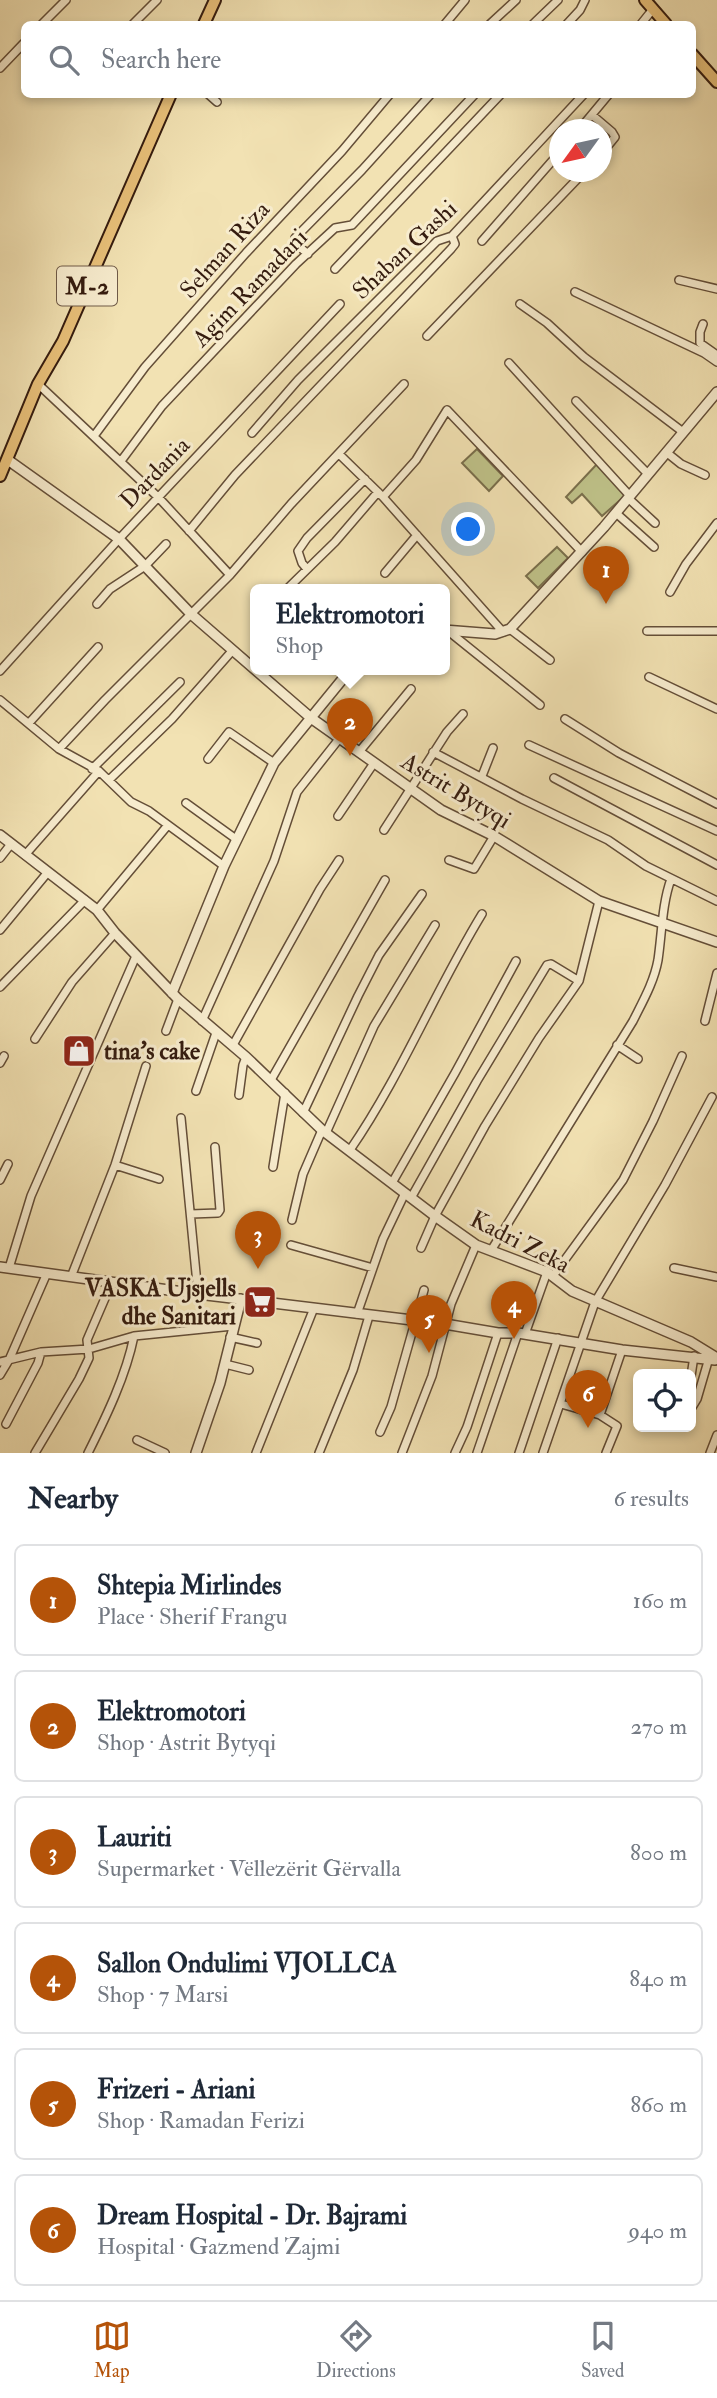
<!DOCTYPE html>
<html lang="en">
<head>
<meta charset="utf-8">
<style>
	body { margin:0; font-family:"IM FELL Double Pica",serif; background:#f6f6f7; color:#1f2937 }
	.controls { position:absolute; right:21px; bottom:21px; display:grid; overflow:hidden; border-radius:10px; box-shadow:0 4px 10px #0003 }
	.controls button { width:63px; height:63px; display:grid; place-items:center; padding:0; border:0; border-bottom:2px solid #e0e1e3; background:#fff; color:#1f2937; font:35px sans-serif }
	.compass { position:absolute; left:549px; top:119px; width:63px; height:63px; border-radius:50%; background:#fff; box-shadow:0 4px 10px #0003; rotate:237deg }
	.you { position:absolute; left:469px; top:530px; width:24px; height:24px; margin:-18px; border:5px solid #fff; border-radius:50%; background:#1a73e8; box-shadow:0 0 0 10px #1a73e833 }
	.badge { display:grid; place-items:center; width:46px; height:46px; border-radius:50%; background:#b45309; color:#fff; font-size:23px; font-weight:700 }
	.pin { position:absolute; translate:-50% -58px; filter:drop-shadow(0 2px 4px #0008) }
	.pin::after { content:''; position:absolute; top:37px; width:24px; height:21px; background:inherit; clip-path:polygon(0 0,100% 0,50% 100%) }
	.popup { position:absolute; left:250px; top:584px; width:200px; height:91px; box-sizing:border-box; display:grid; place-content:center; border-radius:10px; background:#fff; filter:drop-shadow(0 2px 5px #0005); font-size:23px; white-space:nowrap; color:#747a83 }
	.popup b { font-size:26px; color:#1f2937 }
	.popup::after { content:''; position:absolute; left:50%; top:100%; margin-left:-14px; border:14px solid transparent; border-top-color:#fff }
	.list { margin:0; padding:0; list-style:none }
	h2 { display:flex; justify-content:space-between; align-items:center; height:91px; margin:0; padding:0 28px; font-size:30px }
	h2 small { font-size:23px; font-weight:400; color:#747a83 }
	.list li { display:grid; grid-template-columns:46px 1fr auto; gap:21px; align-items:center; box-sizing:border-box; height:112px; margin:0 14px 14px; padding:0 14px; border:2px solid #e0e1e3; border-radius:10px }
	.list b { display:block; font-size:26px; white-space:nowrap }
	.list p { margin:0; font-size:23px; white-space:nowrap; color:#747a83 }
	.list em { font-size:23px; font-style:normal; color:#747a83 }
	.icon { flex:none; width:38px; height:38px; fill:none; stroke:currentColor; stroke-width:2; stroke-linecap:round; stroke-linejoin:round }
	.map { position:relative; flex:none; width:717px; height:1453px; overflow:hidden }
	.search { position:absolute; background:#fff; box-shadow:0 4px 10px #0003; left:21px; right:21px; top:21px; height:77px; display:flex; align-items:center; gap:18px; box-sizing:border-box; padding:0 24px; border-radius:10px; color:#747a83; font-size:26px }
	.sheet { height:847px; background:#fff }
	nav { display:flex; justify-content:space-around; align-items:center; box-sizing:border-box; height:98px; border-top:2px solid #e0e1e3; background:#fff; font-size:19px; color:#747a83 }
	nav a { display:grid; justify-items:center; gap:4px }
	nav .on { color:#b45309 }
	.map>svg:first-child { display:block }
	.green { fill:#bfc289; stroke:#7a6f4c; stroke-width:2 }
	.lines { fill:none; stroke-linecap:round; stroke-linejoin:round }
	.minor-casing { stroke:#644e38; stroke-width:10 }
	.tertiary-casing { stroke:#644e38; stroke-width:12 }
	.primary-casing { stroke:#351c0f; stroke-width:14 }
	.minor { stroke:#f7ecce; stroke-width:7 }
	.tertiary { stroke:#f7ecce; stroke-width:9 }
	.primary { stroke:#e9c17a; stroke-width:10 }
	.labels { text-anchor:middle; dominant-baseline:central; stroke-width:6; stroke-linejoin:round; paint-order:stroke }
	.shield { fill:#f7ecce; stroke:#6f5a48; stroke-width:2 }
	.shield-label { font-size:23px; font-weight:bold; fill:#351c0f }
	.street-label { font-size:24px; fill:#351c0f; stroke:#f7ecce }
	.poi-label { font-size:24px; font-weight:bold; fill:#351c0f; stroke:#f7ecce; text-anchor:start }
</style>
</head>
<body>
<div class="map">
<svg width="717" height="1453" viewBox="0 0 717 1453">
	<rect width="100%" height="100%" fill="#f2e2b3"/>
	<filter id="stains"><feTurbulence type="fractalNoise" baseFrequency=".00286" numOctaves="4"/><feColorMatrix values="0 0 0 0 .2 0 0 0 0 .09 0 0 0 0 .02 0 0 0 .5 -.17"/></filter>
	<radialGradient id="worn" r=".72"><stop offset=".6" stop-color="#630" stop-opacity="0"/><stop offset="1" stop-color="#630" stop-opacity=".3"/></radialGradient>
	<path class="green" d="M477,449L503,476L489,491L462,463Z
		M597,464L627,494L602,516L582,494L572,503L566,497Z
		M557,547L568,558L538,588L526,576Z"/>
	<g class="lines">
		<defs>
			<path id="minor" d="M42,24L66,0
				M133,24L157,0
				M445,24L465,0
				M490,24L516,0
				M533,24L558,0
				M567,24L580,10L585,0
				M641,24L653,9
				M0,68L24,43
				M208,94L217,102
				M592,115L612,132L615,137L602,153
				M579,130L609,94
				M482,241L560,152
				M308,254L296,244L295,238L362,170L431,94
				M335,269L501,94
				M679,280L717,289
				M575,292L704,353L717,362
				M520,304L547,323L584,357L683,432
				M703,324L700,332V343L717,355
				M427,336L584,172
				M509,363L630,496
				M38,384L159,498L230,575
				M576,401L647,473
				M252,433L298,380L437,241L452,236L584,94
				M94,436L145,367L246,253L342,151L390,94
				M666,452L681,464L705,475
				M339,454L383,497L503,632
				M121,461L162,406L296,264L335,228L352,225L475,94
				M383,497L416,460L447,410L582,552
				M628,498L655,523
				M616,513L654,547
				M189,531L235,475L451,249L455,244L452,236
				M307,569L302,563L298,551L307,538L365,479
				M385,573L417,535
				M286,590L335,542L378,492
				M670,592L686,564L717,523
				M97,604L110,589L145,566L166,544
				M510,629L550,660
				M647,631H717
				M444,642L447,630L540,705
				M0,671L119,539L340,304
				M649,677L717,709
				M0,700L59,749L99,771L131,802L149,811L224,866
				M565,719L619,753L717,804
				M29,723L98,647
				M529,745L717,831
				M59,749L105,700L230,575L291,504L404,384
				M359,752L411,689
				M433,752L522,799L608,840L646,866L717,901
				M208,759L229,732L274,763
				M92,769L180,682
				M482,776L493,748
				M554,778L717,865
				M109,780L172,719L232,651
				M186,803L236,839
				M338,816L374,763
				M384,830L447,732L463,714
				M25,855L99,771
				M0,858L11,844
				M449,860L474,869L494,836
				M97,910L168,825
				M0,930L48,872
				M0,987L85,900
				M202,1021L274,861L297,792L339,739
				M705,1021L717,973
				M166,1031L178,999
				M35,1039L72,982L115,933
				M233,1045L320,889L339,860
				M617,1045L638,1059
				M0,1063L4,1056
				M271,1080L385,880
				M196,1091L216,1033
				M239,1095L243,1065L246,1057
				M303,1113L358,996L379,955L422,894
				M181,1118L198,1294
				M326,1133L374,1026L435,925
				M350,1150C401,1076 435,991 482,914
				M115,1165L159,1179
				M273,1167L285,1093
				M0,1180L8,1164
				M392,1183L455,1073L516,961
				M411,1198L477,1081L547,965L551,964L579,981
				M191,1214L218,1213L220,1210L215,1147
				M292,1220L303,1174L322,1130
				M291,1245L373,1268
				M421,1248L435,1216L485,1126L539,1038L579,981L599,901
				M492,1249L633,1021C643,1001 654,982 658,960C662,933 662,904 671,879
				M9,1268L31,1196L136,956
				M674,1268L717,1277
				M553,1276L623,1180L653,1121L682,1056
				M71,1277L115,1165L146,1066
				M357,1314L383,1239L405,1193
				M525,1334L547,1272
				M230,1337L257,1343
				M0,1362L41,1352L89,1349L134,1336L233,1326
				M225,1364L249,1370
				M0,1375L9,1360L47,1273
				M691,1376L694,1356
				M561,1404L600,1415L617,1426L606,1453
				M691,1409L697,1399L709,1358
				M600,1415L622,1350
				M6,1424L38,1363L41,1352
				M380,1432L391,1407L424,1290
				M137,1440L165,1453
				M35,1453L79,1379L89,1358L87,1340L112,1282
				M88,1453C106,1417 126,1376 134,1336
				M256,1453L314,1308
				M319,1453L353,1370L369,1316
				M402,1453L432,1376L451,1304L476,1245
				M455,1453L467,1427L498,1333
				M477,1453L518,1333
				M519,1453L558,1338
				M543,1453L595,1302L665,1185L712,1097
				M710,1453L717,1435"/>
			<path id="tertiary" d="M8,460L119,539L191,614L311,718L441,810L494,836L599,901L717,942
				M444,630L495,634L510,629L604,527L717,392
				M0,835L97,910L115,933L178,999L246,1057L322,1130L435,1216L476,1245L547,1272L572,1291L691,1342L717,1358
				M172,993L224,866L274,763L350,670
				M0,1267L198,1294L445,1324L498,1333H518L622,1350L715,1360
				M196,1453L220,1383L241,1299"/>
			<path id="primary" d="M645,0L666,24
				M204,24L215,0
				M692,54L717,82
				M0,476L38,384L63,341L171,94"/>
		</defs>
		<use href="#minor" class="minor-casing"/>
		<use href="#tertiary" class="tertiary-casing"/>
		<use href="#primary" class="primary-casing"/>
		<use href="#minor" class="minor"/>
		<use href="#tertiary" class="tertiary"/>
		<use href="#primary" class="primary"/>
	</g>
	<defs>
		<symbol id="shop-square" viewBox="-11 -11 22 22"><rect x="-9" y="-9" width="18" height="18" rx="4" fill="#8f2418" stroke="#f7ecce"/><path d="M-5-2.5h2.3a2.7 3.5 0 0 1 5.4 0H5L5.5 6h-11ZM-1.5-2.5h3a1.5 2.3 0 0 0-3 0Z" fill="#fff"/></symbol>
		<symbol id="supermarket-square" viewBox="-11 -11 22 22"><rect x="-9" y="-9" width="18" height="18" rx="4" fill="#8f2418" stroke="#f7ecce"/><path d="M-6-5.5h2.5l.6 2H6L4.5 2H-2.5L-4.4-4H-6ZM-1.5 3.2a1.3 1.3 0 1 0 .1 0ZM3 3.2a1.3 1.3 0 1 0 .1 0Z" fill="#fff"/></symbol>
	</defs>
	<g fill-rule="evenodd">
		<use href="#shop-square" x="60" y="1032" width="38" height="38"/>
		<use href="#supermarket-square" x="241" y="1283" width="38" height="38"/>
	</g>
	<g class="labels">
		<rect class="shield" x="57" y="266.5" width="60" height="39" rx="5"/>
		<g class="shield-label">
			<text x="87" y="286">M-2</text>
		</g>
		<g class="street-label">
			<text transform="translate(225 250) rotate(-48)">Selman Riza</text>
			<text transform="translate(405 250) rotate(-43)">Shaban Gashi</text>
			<text transform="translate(250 288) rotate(-46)">Agim Ramadani</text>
			<text transform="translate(155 473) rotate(-46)">Dardania</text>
			<text transform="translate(456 791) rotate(31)">Astrit Bytyqi</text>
			<text transform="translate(520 1242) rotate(27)">Kadri Zeka</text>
		</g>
		<g class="poi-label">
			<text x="104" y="1051">tina's cake</text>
			<text x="236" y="1288" text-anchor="end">VASKA Ujsjells<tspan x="236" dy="28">dhe Sanitari</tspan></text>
		</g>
	</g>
	<rect width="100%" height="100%" filter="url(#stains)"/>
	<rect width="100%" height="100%" fill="url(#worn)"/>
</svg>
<div class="controls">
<button><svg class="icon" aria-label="locate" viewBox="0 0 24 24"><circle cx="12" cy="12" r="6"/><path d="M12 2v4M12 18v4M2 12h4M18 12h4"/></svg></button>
</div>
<svg class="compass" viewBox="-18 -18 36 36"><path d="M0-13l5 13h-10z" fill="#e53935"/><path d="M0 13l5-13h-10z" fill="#747a83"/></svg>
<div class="you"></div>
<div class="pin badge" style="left:606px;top:604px">1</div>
<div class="pin badge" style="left:350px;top:756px">2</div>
<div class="popup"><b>Elektromotori</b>Shop</div>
<div class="pin badge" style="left:258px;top:1269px">3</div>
<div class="pin badge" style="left:514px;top:1339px">4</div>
<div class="pin badge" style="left:429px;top:1353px">5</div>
<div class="pin badge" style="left:588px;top:1428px">6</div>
<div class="search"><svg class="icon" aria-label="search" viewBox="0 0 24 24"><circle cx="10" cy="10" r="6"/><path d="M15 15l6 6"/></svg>Search here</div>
</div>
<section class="sheet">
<h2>Nearby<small>6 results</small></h2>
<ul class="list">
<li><span class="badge">1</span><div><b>Shtepia Mirlindes</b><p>Place · Sherif Frangu</p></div><em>160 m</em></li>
<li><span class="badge">2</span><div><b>Elektromotori</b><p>Shop · Astrit Bytyqi</p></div><em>270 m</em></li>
<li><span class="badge">3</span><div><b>Lauriti</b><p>Supermarket · Vëllezërit Gërvalla</p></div><em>800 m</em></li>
<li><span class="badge">4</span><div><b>Sallon Ondulimi VJOLLCA</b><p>Shop · 7 Marsi</p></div><em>840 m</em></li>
<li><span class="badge">5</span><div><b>Frizeri - Ariani</b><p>Shop · Ramadan Ferizi</p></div><em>860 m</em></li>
<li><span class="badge">6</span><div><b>Dream Hospital - Dr. Bajrami</b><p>Hospital · Gazmend Zajmi</p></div><em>940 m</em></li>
</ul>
</section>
<nav>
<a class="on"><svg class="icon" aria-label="map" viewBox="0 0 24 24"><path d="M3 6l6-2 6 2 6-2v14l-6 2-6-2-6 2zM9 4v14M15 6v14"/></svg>Map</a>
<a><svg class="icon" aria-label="directions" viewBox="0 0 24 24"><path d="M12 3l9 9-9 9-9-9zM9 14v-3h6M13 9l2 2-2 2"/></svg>Directions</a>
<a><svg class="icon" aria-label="saved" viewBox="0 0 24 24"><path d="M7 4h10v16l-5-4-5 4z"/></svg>Saved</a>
</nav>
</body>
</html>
